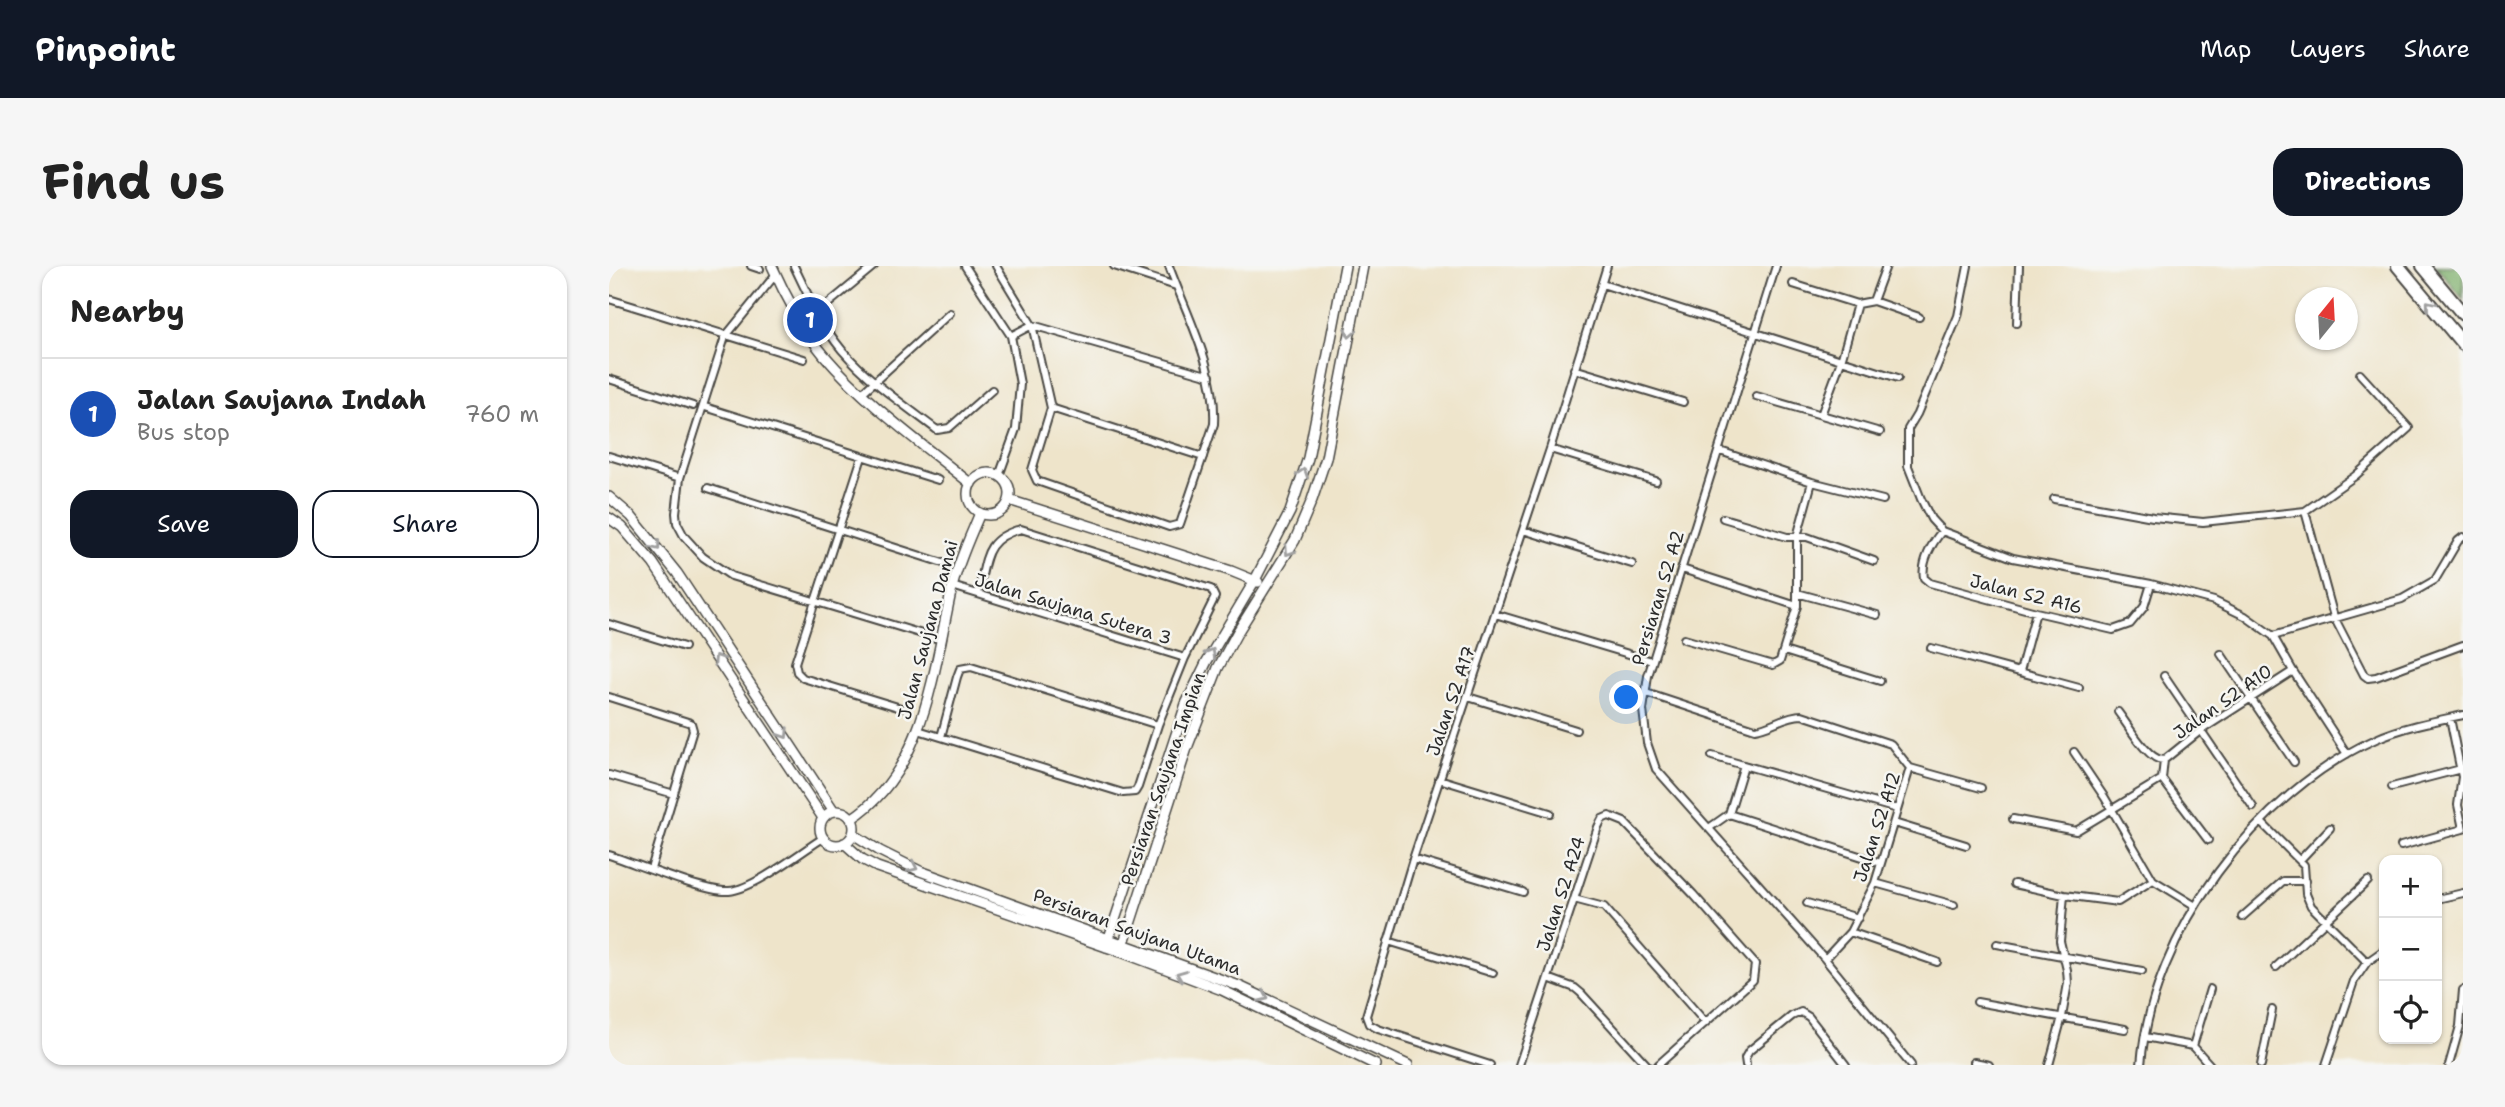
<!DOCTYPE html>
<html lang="en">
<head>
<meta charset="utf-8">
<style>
	body { margin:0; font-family:"Shantell Sans",sans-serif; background:#f6f6f6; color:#222 }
	.controls { position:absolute; right:21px; bottom:21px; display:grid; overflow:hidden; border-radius:14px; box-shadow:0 2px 5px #0004 }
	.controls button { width:63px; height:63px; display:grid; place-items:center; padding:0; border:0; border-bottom:2px solid #e0e0e0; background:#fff; color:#222; font:35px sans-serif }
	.compass { position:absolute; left:1686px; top:21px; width:63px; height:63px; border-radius:50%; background:#fff; box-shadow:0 2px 5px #0004; rotate:18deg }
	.you { position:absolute; left:1018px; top:432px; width:24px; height:24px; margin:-18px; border:5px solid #fff; border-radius:50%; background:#1a73e8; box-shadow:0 0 0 10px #1a73e833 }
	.badge { display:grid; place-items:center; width:46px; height:46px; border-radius:50%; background:#111827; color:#fff; font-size:23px; font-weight:700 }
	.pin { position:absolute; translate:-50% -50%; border:4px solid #fff; box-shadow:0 2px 7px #0006 }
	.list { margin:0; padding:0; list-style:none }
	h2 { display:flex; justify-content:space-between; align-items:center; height:91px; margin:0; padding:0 28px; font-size:30px }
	h2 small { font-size:23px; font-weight:400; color:#767676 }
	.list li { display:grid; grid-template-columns:46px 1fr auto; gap:21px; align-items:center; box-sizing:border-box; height:112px; padding:0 28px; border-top:2px solid #e0e0e0 }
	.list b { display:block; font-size:26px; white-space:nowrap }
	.list p { margin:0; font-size:23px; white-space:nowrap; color:#767676 }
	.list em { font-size:23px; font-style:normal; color:#767676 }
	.actions { display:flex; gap:14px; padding:21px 28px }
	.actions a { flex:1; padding:16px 0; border:2px solid #111827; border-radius:21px; text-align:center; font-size:24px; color:#111827 }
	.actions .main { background:#111827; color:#fff }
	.icon { flex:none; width:38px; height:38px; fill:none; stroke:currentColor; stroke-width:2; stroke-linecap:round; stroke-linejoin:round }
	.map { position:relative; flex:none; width:1854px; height:799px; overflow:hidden; border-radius:21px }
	header { display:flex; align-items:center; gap:42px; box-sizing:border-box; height:98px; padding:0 35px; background:#111827; color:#fff }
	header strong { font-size:33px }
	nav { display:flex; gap:38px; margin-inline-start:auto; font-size:24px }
	.intro { display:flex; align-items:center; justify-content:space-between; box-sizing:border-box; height:168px; padding:0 42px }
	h1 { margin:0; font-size:49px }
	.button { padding:18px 32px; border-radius:21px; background:#111827; color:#fff; font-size:24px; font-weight:700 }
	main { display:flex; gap:42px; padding:0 42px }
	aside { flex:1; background:#fff; border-radius:21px; box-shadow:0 2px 5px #0004 }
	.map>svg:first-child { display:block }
	.forest { fill:#7bae69; stroke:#536c4a; stroke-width:2 }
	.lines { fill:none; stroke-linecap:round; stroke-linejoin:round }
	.street-casing { stroke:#484743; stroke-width:10 }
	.secondary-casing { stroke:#484743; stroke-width:12 }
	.highway-casing { stroke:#484743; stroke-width:16 }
	.street { stroke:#fff; stroke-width:6 }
	.secondary { stroke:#fff; stroke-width:9 }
	.highway { stroke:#fff; stroke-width:12 }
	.oneway { stroke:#a0a0a0 }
	.labels { text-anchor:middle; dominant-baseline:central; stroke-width:5; stroke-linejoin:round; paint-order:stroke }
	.street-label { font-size:18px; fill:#2b2b2b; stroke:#f6f6f2 }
</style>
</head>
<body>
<header>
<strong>Pinpoint</strong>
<nav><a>Map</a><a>Layers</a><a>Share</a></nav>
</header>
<div class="intro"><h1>Find us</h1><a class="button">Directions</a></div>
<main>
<aside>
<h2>Nearby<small></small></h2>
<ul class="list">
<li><span class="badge" style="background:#1a4fb4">1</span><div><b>Jalan Saujana Indah</b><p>Bus stop</p></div><em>760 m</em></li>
</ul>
<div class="actions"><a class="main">Save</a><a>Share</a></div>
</aside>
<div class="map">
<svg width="1854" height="799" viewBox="0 0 1854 799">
	<rect width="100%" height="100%" fill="#f6f6f2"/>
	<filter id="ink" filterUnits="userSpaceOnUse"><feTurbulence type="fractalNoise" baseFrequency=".0143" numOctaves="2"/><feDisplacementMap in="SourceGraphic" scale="14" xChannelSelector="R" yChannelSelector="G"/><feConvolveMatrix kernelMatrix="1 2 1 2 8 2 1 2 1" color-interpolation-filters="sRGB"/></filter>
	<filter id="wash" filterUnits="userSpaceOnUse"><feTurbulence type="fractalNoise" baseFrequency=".00686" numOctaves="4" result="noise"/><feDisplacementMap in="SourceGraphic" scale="28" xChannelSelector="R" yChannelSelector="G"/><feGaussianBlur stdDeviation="1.57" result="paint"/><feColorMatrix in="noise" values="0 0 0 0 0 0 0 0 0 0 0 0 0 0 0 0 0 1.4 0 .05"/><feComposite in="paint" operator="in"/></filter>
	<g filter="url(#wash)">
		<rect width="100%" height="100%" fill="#eee4ca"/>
		<path class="forest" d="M1827,0H1854V33Z"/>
	</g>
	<g filter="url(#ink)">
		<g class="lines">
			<defs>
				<path id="street" d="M142,0L151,3
					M185,0C199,29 212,59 233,84C260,115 295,139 328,164L340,162L383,124
					M356,0L402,70L411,118L407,163L390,210
					M387,0L423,59L442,142L423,204L428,215L560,261L571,258L605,158C608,103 578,50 560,0
					M505,0L567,20
					M1167,0L1039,410L1034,444L1038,477L1047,503L1216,693L1302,799
					M1359,0L1349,50L1308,148L1299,163V200L1312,233L1322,253L1333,265L1404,292L1542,318L1605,335L1636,350L1664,370L1684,405L1738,488
					M167,8L116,71L71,212L67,247L68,257L75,270L94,291L122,310L333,374
					M993,18L1289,112
					M1184,18L1248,38L1264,35L1310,51
					M0,33L195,93
					M1264,35L1277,0
					M208,47L265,0
					M1408,57L1410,0
					M423,59L601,110
					M402,70L423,59
					M965,103L1074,136
					M0,113L84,140
					M253,127L341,47
					M1147,130L1271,166
					M96,141L329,214
					M442,142L594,191
					M1212,149L1232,95L1248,38
					M941,183L1047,215
					M1111,185L1203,216L1274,234
					M0,190L71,212
					M253,191L186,397L188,406L194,412L292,442
					M99,222L334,297
					M1445,233L1544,251L1594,256L1696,245L1746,210L1800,162L1751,108
					M1696,245L1725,351L1755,409L1759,412L1767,411L1854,379
					M1114,252L1178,271H1198L1265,295
					M914,264L1023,298
					M1333,265C1323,277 1312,296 1315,312L1321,317L1427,346L1504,364L1521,358L1535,341L1542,318
					M1073,303L1188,340
					M343,320L576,392
					M1188,327L1268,349
					M886,348L1043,395
					M0,358L75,381
					M1664,370L1793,333L1826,314L1849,275L1854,271
					M1075,373L1164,399L1171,395L1188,340V271L1203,216
					M1322,382L1470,422
					M1175,385L1271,415
					M1612,388L1685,496
					M1411,405L1427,346
					M1555,410L1644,541
					M1037,427L1146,463C1162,461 1176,449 1193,449L1282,478L1301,502L1266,617L1241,666L1216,693
					M0,431L82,457L84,464L42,603
					M859,431L967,464
					M1509,446C1519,459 1540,496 1555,494
					M1841,452L1853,511L1849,539L1854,563
					M309,464L514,527L526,526L529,521L549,459L576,392L606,331L602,323L412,263C374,273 378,293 369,327
					M332,471L348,411L351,403L362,401L549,459
					M1465,486L1496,532L1544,614L1585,639
					M1103,490L1288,543
					M1301,502L1372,522
					M0,509L65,528
					M830,513L941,547
					M1553,513L1555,494L1591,465L1684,405
					M1553,513L1599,574
					M1783,521L1852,503
					M1120,548L1272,597
					M1404,553L1467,565L1553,513
					M1652,556L1695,599L1697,628L1702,640L1758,696
					M1285,557L1357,579
					M1100,562L1120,548L1135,499
					M1792,580L1854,563
					M0,589C25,597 98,627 120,625C145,623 192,586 214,572
					M804,593L914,626
					M1691,594L1721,562
					M1266,617L1345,639
					M1405,618L1455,629L1509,636L1544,614
					M965,633L995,641L1096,756
					M1828,633L1854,627
					M1198,637L1249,652
					M1633,651L1674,615H1697
					M1241,666L1328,696
					M779,675L884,707
					M1388,678L1533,705
					M1667,701L1759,615
					M939,712L966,722L972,727L1038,799
					M1368,736L1516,763
					M1536,771L1584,780L1601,799
					M1584,780L1601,723
					M1365,796L1380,799
					M881,799L769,763L760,758L757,750L804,593L941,183L998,0
					M910,799L989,561L993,553L1000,550L1015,556L1084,628L1146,698L1144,714L1049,799
					M1137,799L1136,792L1140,785L1183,750L1192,746L1200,751L1237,799
					M1440,799L1453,751L1459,717L1458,704L1451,675L1455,629
					M1532,799C1542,668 1648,526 1767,473C1794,461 1825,455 1854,449
					M1652,799L1663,744
					M1717,799L1745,715L1758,696L1775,684
					M1840,799L1851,760L1854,724"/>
				<path id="secondary" d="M163,0C175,27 196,67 215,89C257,138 312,177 362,218
					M359 228a21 21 0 1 1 42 0a21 21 0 1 1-42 0Z
					M0,231L22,250L68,307L225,545
					M400,234L622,305L649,316
					M0,252L13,261L44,297L214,552
					M211 562a17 17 0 1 1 34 0a17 17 0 1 1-34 0Z
					M242,553C317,505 325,400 343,322C349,296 361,271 371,247
					M244,568L271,585L311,605L630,720L799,799
					M235,577L253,593L268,601L512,686L613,724L767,799
					M497,681L577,438L598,395L646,314L681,246L699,192L736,0
					M512,686L578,482L609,402L628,367L686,274L703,234L717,192L754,0"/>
				<path id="highway" d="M1789,0L1854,78
					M1814,0L1854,48"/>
			</defs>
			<use href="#street" class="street-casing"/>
			<use href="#secondary" class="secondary-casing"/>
			<use href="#highway" class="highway-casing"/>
			<use href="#street" class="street"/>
			<use href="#secondary" class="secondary"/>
			<use href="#highway" class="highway"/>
		</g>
		<defs><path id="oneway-chevron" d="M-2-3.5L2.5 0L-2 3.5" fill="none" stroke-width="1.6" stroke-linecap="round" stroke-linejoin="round" transform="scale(1.75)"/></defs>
		<g class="oneway">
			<use href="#oneway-chevron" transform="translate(1821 39) rotate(-130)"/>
			<use href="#oneway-chevron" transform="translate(741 67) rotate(101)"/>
			<use href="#oneway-chevron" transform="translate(694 207) rotate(-72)"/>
			<use href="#oneway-chevron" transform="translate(47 280) rotate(51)"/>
			<use href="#oneway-chevron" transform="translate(680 285) rotate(123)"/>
			<use href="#oneway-chevron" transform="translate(602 387) rotate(-61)"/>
			<use href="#oneway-chevron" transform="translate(109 393) rotate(-123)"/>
			<use href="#oneway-chevron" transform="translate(175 468) rotate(57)"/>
			<use href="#oneway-chevron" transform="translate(304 601) rotate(25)"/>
			<use href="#oneway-chevron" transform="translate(572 709) rotate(-159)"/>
			<use href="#oneway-chevron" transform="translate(655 731) rotate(24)"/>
		</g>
	</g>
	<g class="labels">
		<g class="street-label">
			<text transform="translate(1417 328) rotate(14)">Jalan S2 A16</text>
			<text transform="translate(1049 332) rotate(-73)">Persiaran S2 A2</text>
			<text transform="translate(464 343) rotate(17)">Jalan Saujana Sutera 3</text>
			<text transform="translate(319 364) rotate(-75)">Jalan Saujana Damai</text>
			<text transform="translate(842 435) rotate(-71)">Jalan S2 A17</text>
			<text transform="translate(1614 436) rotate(-35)">Jalan S2 A10</text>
			<text transform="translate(554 513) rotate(-71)">Persiaran Saujana Impian</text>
			<text transform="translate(1268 561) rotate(-72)">Jalan S2 A12</text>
			<text transform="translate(952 628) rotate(-72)">Jalan S2 A24</text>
			<text transform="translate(528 666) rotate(20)">Persiaran Saujana Utama</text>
		</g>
	</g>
</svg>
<div class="controls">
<button>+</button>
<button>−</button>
<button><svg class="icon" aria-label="locate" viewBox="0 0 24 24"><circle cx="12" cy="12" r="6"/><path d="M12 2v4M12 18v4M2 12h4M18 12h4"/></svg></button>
</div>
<svg class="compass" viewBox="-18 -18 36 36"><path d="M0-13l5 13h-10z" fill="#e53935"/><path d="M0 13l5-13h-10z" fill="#767676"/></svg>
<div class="you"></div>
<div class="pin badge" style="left:201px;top:54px;background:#1a4fb4">1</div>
</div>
</main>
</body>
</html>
